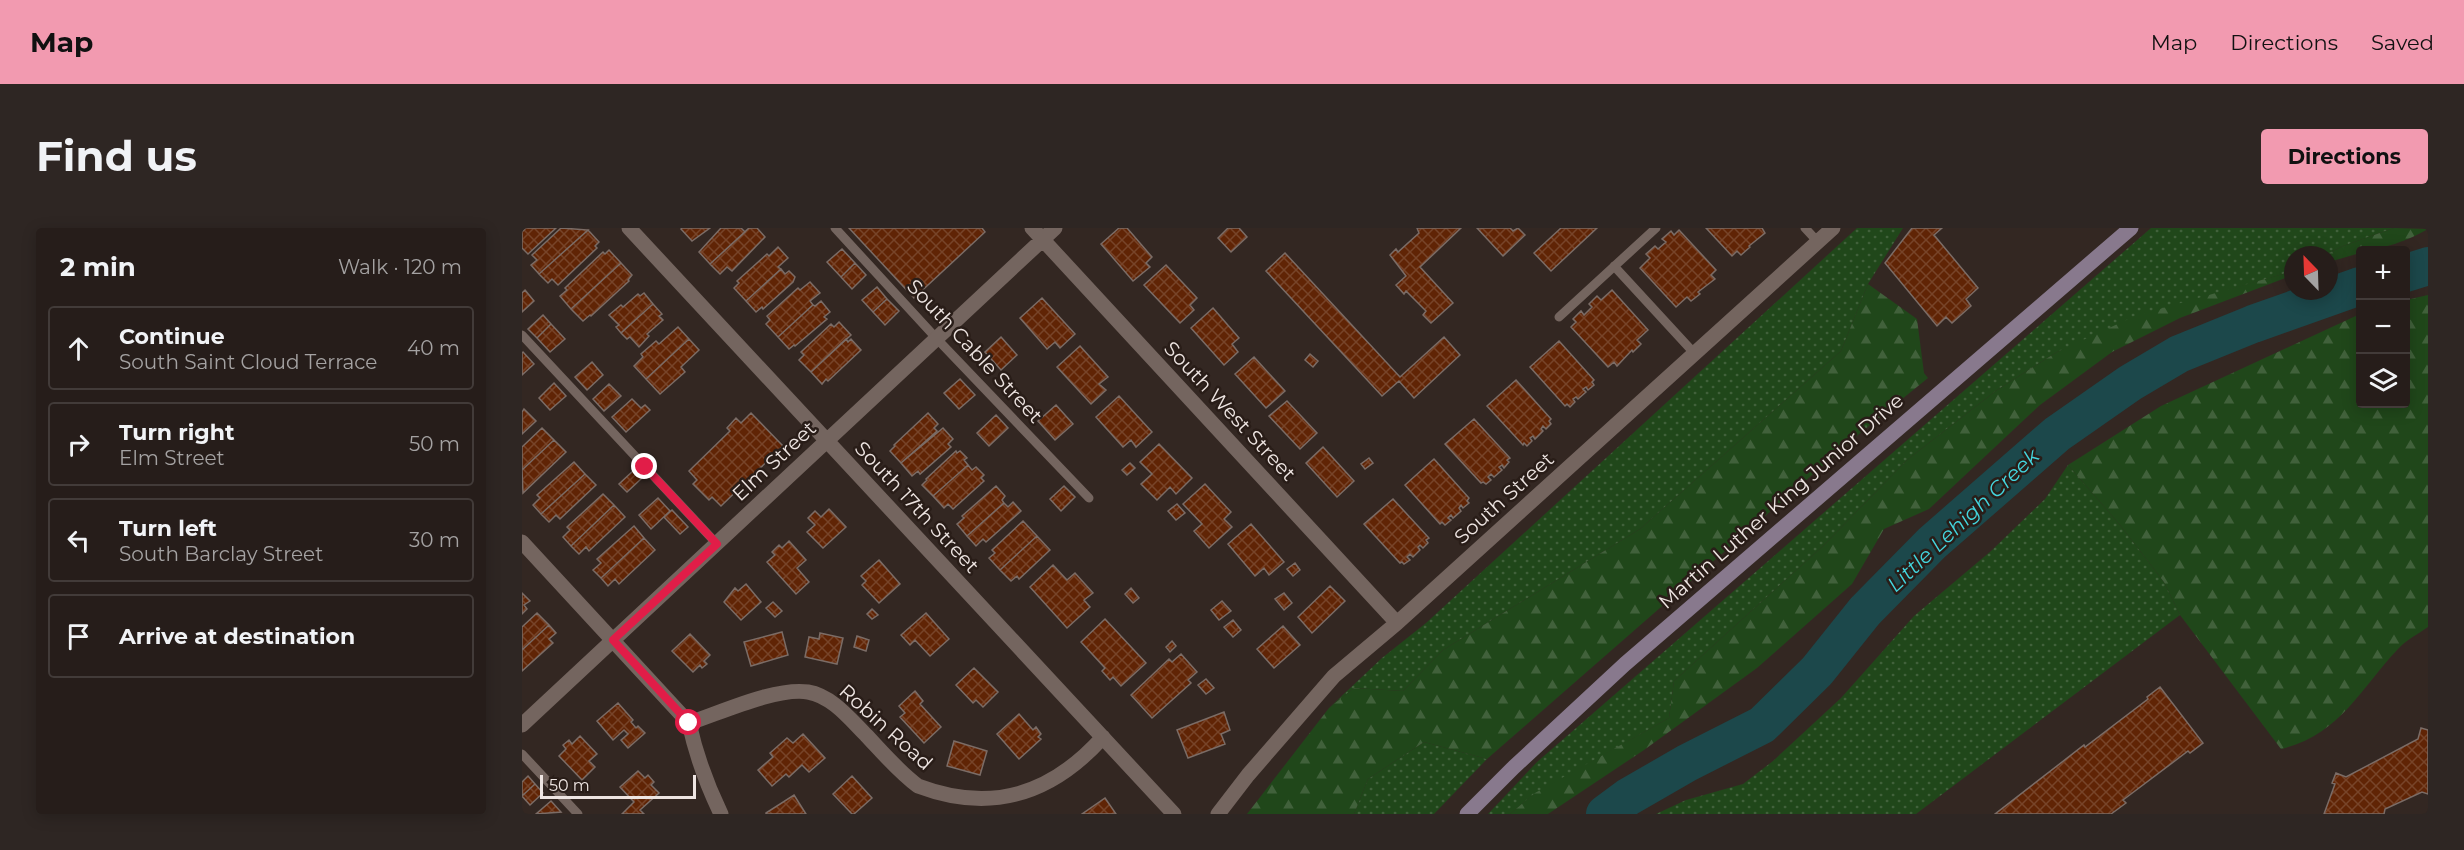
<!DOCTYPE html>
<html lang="en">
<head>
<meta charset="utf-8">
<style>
	body { margin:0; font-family:Montserrat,sans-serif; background:#2e2623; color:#f1f3f6 }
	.controls { position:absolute; right:18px; top:18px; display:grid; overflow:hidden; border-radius:6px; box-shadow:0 3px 15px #0003 }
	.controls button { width:54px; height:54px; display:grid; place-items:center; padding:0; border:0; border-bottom:2px solid #423b39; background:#261d1a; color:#f1f3f6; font:30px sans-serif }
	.compass { position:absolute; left:1762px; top:18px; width:54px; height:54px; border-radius:50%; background:#261d1a; box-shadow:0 3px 15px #0003; rotate:337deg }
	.scale { position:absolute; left:18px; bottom:15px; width:156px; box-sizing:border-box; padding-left:6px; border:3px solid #eee5e2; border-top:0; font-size:16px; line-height:21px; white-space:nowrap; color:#eee5e2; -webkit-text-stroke:4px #291d18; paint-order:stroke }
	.stop { position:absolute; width:18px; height:18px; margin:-14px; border:4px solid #e11d48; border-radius:50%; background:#fff }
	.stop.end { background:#e11d48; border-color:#fff; box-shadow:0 2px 6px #0008 }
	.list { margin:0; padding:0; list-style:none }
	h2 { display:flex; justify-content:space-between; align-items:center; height:78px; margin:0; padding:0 24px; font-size:26px }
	h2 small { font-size:20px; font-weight:400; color:#a4a2a2 }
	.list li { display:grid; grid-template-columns:39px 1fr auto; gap:18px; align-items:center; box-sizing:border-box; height:84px; margin:0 12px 12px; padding:0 12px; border:2px solid #423b39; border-radius:6px }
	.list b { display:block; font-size:22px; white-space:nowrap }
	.list p { margin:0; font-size:20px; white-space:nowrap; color:#a4a2a2 }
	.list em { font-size:20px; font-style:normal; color:#a4a2a2 }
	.icon { flex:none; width:33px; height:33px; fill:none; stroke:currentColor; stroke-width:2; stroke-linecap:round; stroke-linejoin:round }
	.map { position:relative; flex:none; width:1906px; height:586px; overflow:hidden; border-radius:6px }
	header { display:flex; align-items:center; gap:36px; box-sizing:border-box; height:84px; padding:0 30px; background:#f29ab0; color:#111 }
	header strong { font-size:28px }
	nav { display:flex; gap:33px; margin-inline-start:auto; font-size:21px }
	.intro { display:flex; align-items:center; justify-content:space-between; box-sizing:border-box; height:144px; padding:0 36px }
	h1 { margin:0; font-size:42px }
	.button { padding:15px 27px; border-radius:6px; background:#f29ab0; color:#111; font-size:21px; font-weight:700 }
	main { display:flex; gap:36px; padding:0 36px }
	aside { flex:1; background:#261d1a; border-radius:6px; box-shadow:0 3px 15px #0003 }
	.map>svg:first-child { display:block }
	.grass { fill:url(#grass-dots) }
	.forest { fill:url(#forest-firs) }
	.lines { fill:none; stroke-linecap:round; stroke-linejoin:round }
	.river { stroke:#1c484b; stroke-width:38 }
	.building { fill:url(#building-cross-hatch); stroke:#7b6c66; stroke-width:1.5 }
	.service { stroke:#74655f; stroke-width:9 }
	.minor { stroke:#74655f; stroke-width:15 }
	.secondary { stroke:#88798d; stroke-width:15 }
	.route { stroke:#e11d48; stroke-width:8 }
	.labels { text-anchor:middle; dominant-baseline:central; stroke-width:5; stroke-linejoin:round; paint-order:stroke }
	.street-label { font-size:20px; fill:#eee5e2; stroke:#291d18 }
	.water-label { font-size:21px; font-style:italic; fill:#43d5de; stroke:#291d18 }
</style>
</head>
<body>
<header>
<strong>Map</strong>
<nav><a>Map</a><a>Directions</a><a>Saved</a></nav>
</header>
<div class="intro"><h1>Find us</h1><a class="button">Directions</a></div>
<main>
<aside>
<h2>2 min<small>Walk · 120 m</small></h2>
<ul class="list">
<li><svg class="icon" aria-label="ahead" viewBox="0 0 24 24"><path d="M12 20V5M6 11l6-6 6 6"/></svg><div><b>Continue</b><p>South Saint Cloud Terrace</p></div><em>40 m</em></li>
<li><svg class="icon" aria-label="right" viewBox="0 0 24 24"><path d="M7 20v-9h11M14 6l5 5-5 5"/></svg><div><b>Turn right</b><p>Elm Street</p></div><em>50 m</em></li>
<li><svg class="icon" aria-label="left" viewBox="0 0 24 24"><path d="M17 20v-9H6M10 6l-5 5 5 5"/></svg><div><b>Turn left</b><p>South Barclay Street</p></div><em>30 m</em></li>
<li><svg class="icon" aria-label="arrive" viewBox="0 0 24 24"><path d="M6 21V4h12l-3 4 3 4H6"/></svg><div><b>Arrive at destination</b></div></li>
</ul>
</aside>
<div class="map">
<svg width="1906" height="586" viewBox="0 0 1906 586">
	<defs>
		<pattern id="grass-dots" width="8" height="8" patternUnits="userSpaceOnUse" patternTransform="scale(1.5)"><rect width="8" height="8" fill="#20471a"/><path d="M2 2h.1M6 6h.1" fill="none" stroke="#41613b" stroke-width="1.8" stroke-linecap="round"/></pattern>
		<pattern id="forest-firs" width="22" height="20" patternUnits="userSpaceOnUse" patternTransform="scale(1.5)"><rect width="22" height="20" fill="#20471a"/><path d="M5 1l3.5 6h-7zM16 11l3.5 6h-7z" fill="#41613b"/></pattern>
		<pattern id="building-cross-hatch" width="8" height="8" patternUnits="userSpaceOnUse" patternTransform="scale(1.5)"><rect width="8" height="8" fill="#602405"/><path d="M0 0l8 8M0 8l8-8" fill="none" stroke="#774429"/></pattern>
	</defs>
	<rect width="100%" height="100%" fill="#332722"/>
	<path class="grass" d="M1335,0H1381L1346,56L1319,123L1118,301L921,422L881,463L832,460L807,480L860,430L904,395Z
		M1629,0H1872L1821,18L1803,27H1771V43L1686,68L1535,124L1475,162L1385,232L1301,318L1152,453L1147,490L1011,567L988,586H966L1015,534Z
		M1546,237L1598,297L1642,354L1658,387L1394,586H1134L1164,572L1221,556L1251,533L1319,470L1392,388L1469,323L1523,271Z
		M902,514L965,531L912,586H832L846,551Z"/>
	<path class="forest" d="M1872,0L1906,1C1887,12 1861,22 1838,22V25L1807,34V27H1803L1821,18Z
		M1771,43V47L1658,90L1590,124L1518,177L1407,281L1362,301L1330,356L1235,440L1122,522L1026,586H988L1013,565L1147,490L1152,453L1301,318L1385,232L1475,162L1535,124L1613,88Z
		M1346,56L1395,91L1402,145L1406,150L1337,206L965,531L902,514L846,551L832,586H725L807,480L832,460L881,463L921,422L1118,301L1319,123Z
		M1906,67V399C1896,406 1884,412 1876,421C1838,461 1818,507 1759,521L1658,387L1642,354L1598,297L1546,237L1639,178L1838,86V176H1884V72Z"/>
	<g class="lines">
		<path class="river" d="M1884,45L1906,38
			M1083,586L1106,569L1165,535L1240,497L1295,443L1343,383L1410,315L1535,206L1608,155L1657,126L1731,96L1838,58"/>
	</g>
	<path class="building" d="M4,0H34L6,26L0,20V4Z
		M39,0L66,2L17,46L9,37L15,32L10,27Z
		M160,0H188L170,13L159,1Z
		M199,0H219L223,4L188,36L177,24Z
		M227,0H235L243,9L210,43L205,39L198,46L188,36Z
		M327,0H460L463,4L392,70Z
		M597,0H605L630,29L624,35L628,39L611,53L579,16Z
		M706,0H717L725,9L709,24L696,10Z
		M895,0H939L898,39L931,75L909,95L901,87L904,83L884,63L882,66L874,57L884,48L868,27L874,21L876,24L897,5Z
		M955,0H988L991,3L996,0L1003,7L981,28Z
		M1039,0H1075L1029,43L1012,25Z
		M1184,0H1240L1243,5L1227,18L1228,19L1219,27L1215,23L1210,28Z
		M1390,0H1420L1412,7L1456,60L1444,71L1449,78L1430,95L1424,89L1415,98L1363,35Z
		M66,2L77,14L73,18L75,20L36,57L30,51L26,55L17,46Z
		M1157,2L1194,42L1189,47L1193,51L1176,64L1178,66L1169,73L1165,69L1154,79L1118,40L1128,30L1124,26L1133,18L1136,21L1144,14L1140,11L1149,3L1152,7Z
		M256,19L266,30L256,39L259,41L224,73L212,60L217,55L215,53L245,26L247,28Z
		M320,21L333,35L319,49L305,34Z
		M87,22L99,35L49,81L38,68L45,62L43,60L81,24L83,26Z
		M763,25L878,149L922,109L938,127L892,170L877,153L860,168L744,43Z
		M99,35L110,47L106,52L107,53L69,88L68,87L61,93L49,81Z
		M333,35L344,47L330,61L319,49Z
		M644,37L675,70L668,77L672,82L658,95L622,57Z
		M259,41L263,46L267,43L273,49L271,54L241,81L240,79L234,84L224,73Z
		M288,54L298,65L288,73L291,77L256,109L244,96L248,92L245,88L276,60L278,62Z
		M355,59L365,71L351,84L340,72Z
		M3,62L12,73L0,84V65Z
		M1090,62L1126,102L1115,112L1119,116L1111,124L1110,122L1095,138L1092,134L1086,139L1049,99L1054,94L1051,91L1059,83L1062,87L1070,79L1067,76L1075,68L1079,72Z
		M122,65L131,76L99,105L94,99L97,97L87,87L99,77L101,79L116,66L118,68Z
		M520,70L553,106L538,120L533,114L525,121L498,90Z
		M365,71L377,83L363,97L351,84Z
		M299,73L308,84L302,89L305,91L273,118L272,117L267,121L256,109L291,77L293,78Z
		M131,76L140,86L137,88L141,92L125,106L127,108L117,119L108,109L105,111L99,105Z
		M691,80L717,110L710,116L716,124L702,137L669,100Z
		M21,87L29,96L15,110L6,101Z
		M317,94L329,107L289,144L277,132L282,127L279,124L309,96L312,99Z
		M29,96L43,111L28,124L15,110Z
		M156,99L167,111L124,151L112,138L121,129L119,126L134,113L137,116Z
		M479,109L495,127L479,142L463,124Z
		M167,111L177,122L159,139L163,144L138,166L124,151Z
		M324,111L326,114L329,111L339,122L306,153L304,151L300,156L289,144Z
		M1037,113L1072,152L1070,154L1072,157L1066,162L1064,159L1061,161L1064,164L1056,171L1054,169L1051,171L1053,174L1048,179L1045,176L1043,178L1008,139Z
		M558,118L586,149L577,156L584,162L569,176L535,139Z
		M1,124L12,136L0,147V125Z
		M788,126L796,133L791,139L783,132Z
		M732,129L763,163L744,180L713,146Z
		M70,134L81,147L65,162L53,149Z
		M438,151L453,167L437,181L422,165Z
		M994,152L1029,191L1027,193L1029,196L1024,201L1021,198L1019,201L1021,203L1013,211L1011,208L1008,210L1010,213L1005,218L1002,215L1001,217L965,178Z
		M32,155L44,168L28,182L17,170Z
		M87,156L99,168L82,183L71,171Z
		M597,168L630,204L614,219L609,212L601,219L574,189Z
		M110,171L119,180L123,177L128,182L104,204L90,189Z
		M765,173L795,205L778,221L747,188Z
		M534,177L551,196L533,212L516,193Z
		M2,181L14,193L0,206V184Z
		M229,185L261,218L199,278L190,269L187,272L171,256L175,252L167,243L208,203L205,200L214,190L219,195Z
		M406,185L416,196L412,200L415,203L379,235L368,223L373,218L372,217Z
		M474,187L486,200L467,218L455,205Z
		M952,191L988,230L985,232L987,234L982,240L980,237L977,239L980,242L972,249L969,246L966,249L969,252L964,256L961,254L959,255L923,216Z
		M20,200L32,212L0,242V219Z
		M421,200L431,211L426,216L429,219L398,246L396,243L390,248L379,235Z
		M32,212L44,224L1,265L0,242Z
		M637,216L670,250L654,266L648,259L635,272L619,256L630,246L618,234Z
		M801,219L832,253L815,269L784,235Z
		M434,223L435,225L438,223L445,230L442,232L446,237L411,268L400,257L405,252L404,251Z
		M847,230L851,235L843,241L839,236Z
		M912,231L947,270L945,273L947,275L941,280L939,277L937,280L939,283L931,290L929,287L926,290L929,292L923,297L920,294L918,296L883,257Z
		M52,234L63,246L19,286L11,277L18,270L15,267Z
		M608,235L613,240L605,247L600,242Z
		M446,237L450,242L454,239L462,247L459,250L462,253L431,281L426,276L422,280L411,268Z
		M112,242L120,250L105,264L97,256Z
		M63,246L74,257L38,291L34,287L27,294L19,286Z
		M683,256L709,284L702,291L710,299L687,320L672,303L680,296L661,276Z
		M474,258L483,268L480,272L482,275L445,308L435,296L442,290L440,288Z
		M542,258L553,269L539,283L528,271Z
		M81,266L92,277L49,318L41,309L48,302L45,299Z
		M136,270L148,283L129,301L117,287Z
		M871,271L907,310L904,312L906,315L901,320L898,317L896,319L898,322L891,329L888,326L885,329L888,332L882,336L880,334L878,335L842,296Z
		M491,274L499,283L464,314L461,311L454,318L445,308L482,275L486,279Z
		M655,276L663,285L654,292L646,283Z
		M92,277L103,289L67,323L64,319L57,326L49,318Z
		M307,281L324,299L301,320L285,304L293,297L286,290L293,283L299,289Z
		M150,282L166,299L158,306L142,289Z
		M501,293L515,308L478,342L467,330L473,325L470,322Z
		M729,296L762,334L747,347L742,340L733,348L706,316Z
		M112,298L122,310L79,350L71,342L79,335L75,331Z
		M515,308L528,322L497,351L495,348L489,353L478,342Z
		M122,310L133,322L97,356L93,351L86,358L79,350Z
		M267,313L284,332L275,340L287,354L274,366L245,334L253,327L250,324L257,317L260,320Z
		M357,332L378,356L357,375L340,357L344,353L339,348Z
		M773,335L778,342L771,348L765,341Z
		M531,337L545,352L553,345L571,365L562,372L568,379L545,400L508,359Z
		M224,356L239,374L219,392L202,374L213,360L216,363Z
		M808,358L823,373L790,405L776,389Z
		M609,360L617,370L611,375L603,366Z
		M0,365L8,373L2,377L5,381L0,386Z
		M762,365L770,375L762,382L753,371Z
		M700,373L709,383L697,392L689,382Z
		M251,374L260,383L253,389L244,380Z
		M350,381L356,387L350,391L345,386Z
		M15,385L27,397L0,422V399Z
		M404,385L427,411L408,428L393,412L388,417L379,407Z
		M583,391L624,435L599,458L591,449L588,452L580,443L583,440L559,414Z
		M711,392L719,402L711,409L702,399Z
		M27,397L34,405L27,411L31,415L0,443V422Z
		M761,398L778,417L752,440L735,421Z
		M260,404L266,427L229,438L222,414Z
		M298,405L321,410L315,436L283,429L287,409L297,411Z
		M168,406L188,427L182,433L185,436L180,440L178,437L171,444L150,423Z
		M335,408L347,412L344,423L332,419Z
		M650,413L654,418L648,424L644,419Z
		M659,426L675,444L666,452L669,455L630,490L609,467L647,431L650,434Z
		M452,440L476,464L461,479L454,472L451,475L434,457Z
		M684,451L692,460L684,466L676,457Z
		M1638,459L1681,515L1668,525L1666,523L1601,572L1604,575L1589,586H1473L1562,517L1563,519L1626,471L1625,469Z
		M393,463L401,473L398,476L419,499L402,515L378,489L383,485L377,478Z
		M96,475L111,492L109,494L114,500L116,498L123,505L106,520L99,512L106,506L102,502L91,512L75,493Z
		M702,484L708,502L699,506L703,516L666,530L655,502Z
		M497,486L511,502L514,499L519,506L516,509L519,511L497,531L475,506Z
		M1899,500L1906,502V566L1900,564L1863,581L1862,586H1802L1813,556L1810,555L1814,545L1824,549L1896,511Z
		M281,506L303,530L287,544L280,537L267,549L264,546L250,558L236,542L251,529L248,525L265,510L271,515Z
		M58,508L75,526L67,533L73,539L60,552L37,528L44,521L41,517L47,512L50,516Z
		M432,513L465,523L458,547L425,538Z
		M116,543L123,550L126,547L132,554L129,557L137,565L118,582L122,586H100L112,574L98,559Z
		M6,548L13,556L0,568V554Z
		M330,548L350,570L332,586H330L311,566Z
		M13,556L21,565L8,577L0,568Z
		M272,567L284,586H244V585Z
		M583,570L594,586H560Z
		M29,573L39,584L14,586Z"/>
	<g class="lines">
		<path class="service" d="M313,0L415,111L567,270
			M1283,0L1296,14
			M1092,38L1173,126
			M1037,89L1134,0
			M0,107L195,316
			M0,526L56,586"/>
		<path class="minor" d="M107,0L652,586
			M510,0L875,395
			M0,314L167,495C174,527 185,557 199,586
			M167,495C198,485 254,459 286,464C310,468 328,491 344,507C360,524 377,544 396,558C470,586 530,566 581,509
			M0,497L533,0
			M696,586L726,547L812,448L875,395L1311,0"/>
		<path class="secondary" d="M945,586L992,539L1103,436L1609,0"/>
	</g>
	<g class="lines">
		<path class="route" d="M123,239L195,316L91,412L167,495"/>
	</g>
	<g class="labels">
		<g class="street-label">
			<text transform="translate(453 123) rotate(47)">South Cable Street</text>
			<text transform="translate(708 183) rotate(47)">South West Street</text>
			<text transform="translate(252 233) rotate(-43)">Elm Street</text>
			<text transform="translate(982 270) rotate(-42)">South Street</text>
			<text transform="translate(1259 273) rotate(-41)">Martin Luther King Junior Drive</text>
			<text transform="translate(395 279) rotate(47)">South 17th Street</text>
			<text transform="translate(364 499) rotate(42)">Robin Road</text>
		</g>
		<g class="water-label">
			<text transform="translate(1441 292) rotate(-43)">Little Lehigh Creek</text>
		</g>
	</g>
</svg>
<div class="controls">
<button>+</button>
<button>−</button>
<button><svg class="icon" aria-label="layers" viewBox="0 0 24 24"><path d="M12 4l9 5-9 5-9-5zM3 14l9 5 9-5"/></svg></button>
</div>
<svg class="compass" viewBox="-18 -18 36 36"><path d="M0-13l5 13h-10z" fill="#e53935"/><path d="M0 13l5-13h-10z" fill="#a4a2a2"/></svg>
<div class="scale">50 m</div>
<div class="stop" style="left:167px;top:495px"></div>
<div class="stop end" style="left:123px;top:239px"></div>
</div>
</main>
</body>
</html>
